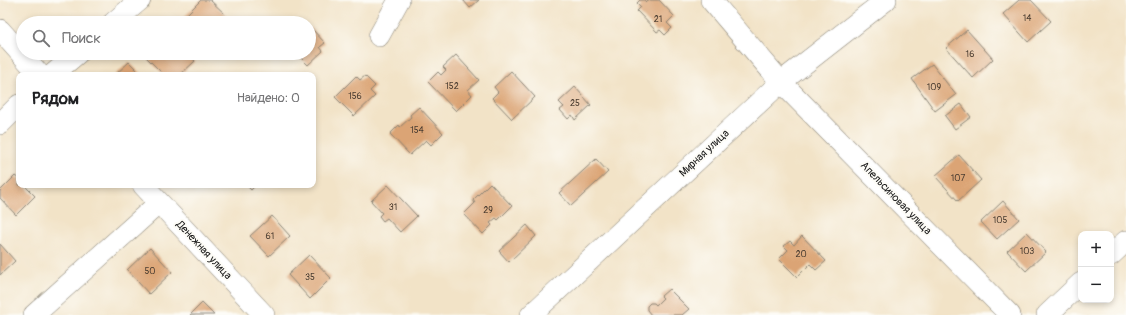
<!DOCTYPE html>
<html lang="ru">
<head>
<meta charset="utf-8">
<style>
	body { margin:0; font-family:Pangolin,sans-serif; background:#f2f2f2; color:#202124 }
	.controls { position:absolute; right:12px; bottom:12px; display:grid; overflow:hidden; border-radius:8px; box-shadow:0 2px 6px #0003 }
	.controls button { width:36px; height:36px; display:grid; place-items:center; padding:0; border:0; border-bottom:1px solid #e0e0e0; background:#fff; color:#202124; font:20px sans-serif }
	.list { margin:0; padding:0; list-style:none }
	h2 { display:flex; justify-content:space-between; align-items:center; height:52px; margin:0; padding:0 16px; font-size:17px }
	h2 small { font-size:13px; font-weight:400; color:#757577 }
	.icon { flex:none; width:22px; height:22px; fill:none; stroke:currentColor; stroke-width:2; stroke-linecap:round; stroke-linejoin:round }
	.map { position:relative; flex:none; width:1126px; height:315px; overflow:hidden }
	.search { position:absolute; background:#fff; box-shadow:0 2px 6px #0003; left:16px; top:16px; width:300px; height:44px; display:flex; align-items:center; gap:10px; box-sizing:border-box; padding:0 14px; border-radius:22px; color:#757577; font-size:15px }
	.panel { position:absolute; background:#fff; box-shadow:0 2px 6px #0003; left:16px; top:72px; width:300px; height:116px; border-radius:8px }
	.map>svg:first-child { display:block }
	.building { fill:#dba474 }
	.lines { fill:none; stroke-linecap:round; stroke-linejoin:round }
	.minor-casing { stroke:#878072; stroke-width:22 }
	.minor { stroke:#fff; stroke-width:21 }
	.labels { text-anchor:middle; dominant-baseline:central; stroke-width:4; stroke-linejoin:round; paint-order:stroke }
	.number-label { font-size:9px; fill:#4c3e32 }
	.street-label { font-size:11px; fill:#1c1c1c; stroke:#fdfcf7 }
</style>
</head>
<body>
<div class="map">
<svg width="1126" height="315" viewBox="0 0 1126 315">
	<rect width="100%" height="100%" fill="#fdfcf7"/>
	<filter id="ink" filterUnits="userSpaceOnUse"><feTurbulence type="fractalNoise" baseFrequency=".025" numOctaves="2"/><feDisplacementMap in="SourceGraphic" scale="8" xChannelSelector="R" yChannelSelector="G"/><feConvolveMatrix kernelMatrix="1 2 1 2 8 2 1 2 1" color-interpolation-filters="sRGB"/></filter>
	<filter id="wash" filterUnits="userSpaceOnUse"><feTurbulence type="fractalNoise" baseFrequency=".012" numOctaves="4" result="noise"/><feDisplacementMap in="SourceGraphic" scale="16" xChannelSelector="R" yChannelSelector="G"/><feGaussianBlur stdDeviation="0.9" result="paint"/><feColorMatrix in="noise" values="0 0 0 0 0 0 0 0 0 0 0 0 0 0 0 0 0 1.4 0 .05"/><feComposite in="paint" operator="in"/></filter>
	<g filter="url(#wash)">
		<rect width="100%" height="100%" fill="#f2e3c7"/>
		<g id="blocks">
			<path class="building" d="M201,0H210L226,15L218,23H181L180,21Z
				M463,0H479L470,8Z
				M640,0H644L646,2L648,0H659L674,16L667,23L672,28L665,35L660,30L657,32L637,11L641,7L637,3Z
				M1019,0H1031L1051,21L1028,42L1003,14Z
				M311,28L325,43L320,47L323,51L308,65L296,53H309V30Z
				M967,30L993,59L973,78L946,48Z
				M144,53H187L195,61L180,75H164L143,54Z
				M456,55L479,80L468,90L472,95L456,111L428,82L438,72L441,75L446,70L443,67Z
				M129,62L142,75H115Z
				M932,64L956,95L935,111L912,79Z
				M511,71L535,97L512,119L492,98L498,92L494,87Z
				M356,76L360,80L365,76L375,86L370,91L375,96L354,116L335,97Z
				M575,87L591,105L575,120L572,115L568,119L560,110L564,107L559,102Z
				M961,104L971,117L955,129L945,116Z
				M419,107L443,133L431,145L426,140L410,155L390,134L399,125L400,127L411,117L410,115Z
				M959,155L981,180L958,201L935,176Z
				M596,159L608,172L571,206L559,193Z
				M15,176L19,179V185H24L35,196L16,215L0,198V191Z
				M490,183L512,206L498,220L496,218L490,223L492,225L483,234L464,214L475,203L473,200Z
				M246,185H256L251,190Z
				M388,185L417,216L400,232L387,218L383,221L379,216L382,213L371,201Z
				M1003,201L1019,219L997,239L981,222Z
				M272,216L290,236L269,256L250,236Z
				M527,225L536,236L509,262L499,251Z
				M1027,232L1046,252L1026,271L1007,251Z
				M802,236L826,261L816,270L810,264L797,277L779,259L788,250L784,246L790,241L794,245Z
				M0,244L15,261L0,275Z
				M150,248L172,272L149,294L127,270Z
				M309,255L331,278L310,299L288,275Z
				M669,289L689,309L682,315H651L647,310V306L650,303H654L656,305L663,298L661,296Z
				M202,303L214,315H190Z"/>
		</g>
	</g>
	<g filter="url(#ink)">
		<use href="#blocks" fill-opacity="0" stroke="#878072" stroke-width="1"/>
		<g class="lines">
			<defs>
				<path id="minor" d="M711,0L781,82L1010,315
					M113,23L140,0
					M0,30L40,75
					M379,36L399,0
					M52,75L78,53
					M0,124L19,105
					M143,185L264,315
					M1111,255L1126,241
					M34,315L159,203
					M531,315L781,82L886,0
					M1047,315L1081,283"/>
			</defs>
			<use href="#minor" class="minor-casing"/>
			<use href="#minor" class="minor"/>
		</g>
	</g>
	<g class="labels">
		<g class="number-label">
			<text x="1027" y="18">14</text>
			<text x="658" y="19">21</text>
			<text x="970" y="54">16</text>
			<text x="452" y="86">152</text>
			<text x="934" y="87">109</text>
			<text x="355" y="96">156</text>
			<text x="575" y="103">25</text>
			<text x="417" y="130">154</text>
			<text x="958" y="178">107</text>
			<text x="393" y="207">31</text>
			<text x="488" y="210">29</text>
			<text x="1000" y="220">105</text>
			<text x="270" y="236">61</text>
			<text x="1027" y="251">103</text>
			<text x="801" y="254">20</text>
			<text x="150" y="271">50</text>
			<text x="310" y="277">35</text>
		</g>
		<g class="street-label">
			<text transform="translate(704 153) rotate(-43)">Мирная улица</text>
			<text transform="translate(896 198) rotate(46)">Апельсиновая улица</text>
			<text transform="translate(204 250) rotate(47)">Денежная улица</text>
		</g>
	</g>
</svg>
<div class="controls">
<button>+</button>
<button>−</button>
</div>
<div class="search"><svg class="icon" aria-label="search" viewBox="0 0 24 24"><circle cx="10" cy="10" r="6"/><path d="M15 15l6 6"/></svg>Поиск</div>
<section class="panel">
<h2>Рядом<small>Найдено: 0</small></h2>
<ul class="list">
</ul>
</section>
</div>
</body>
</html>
